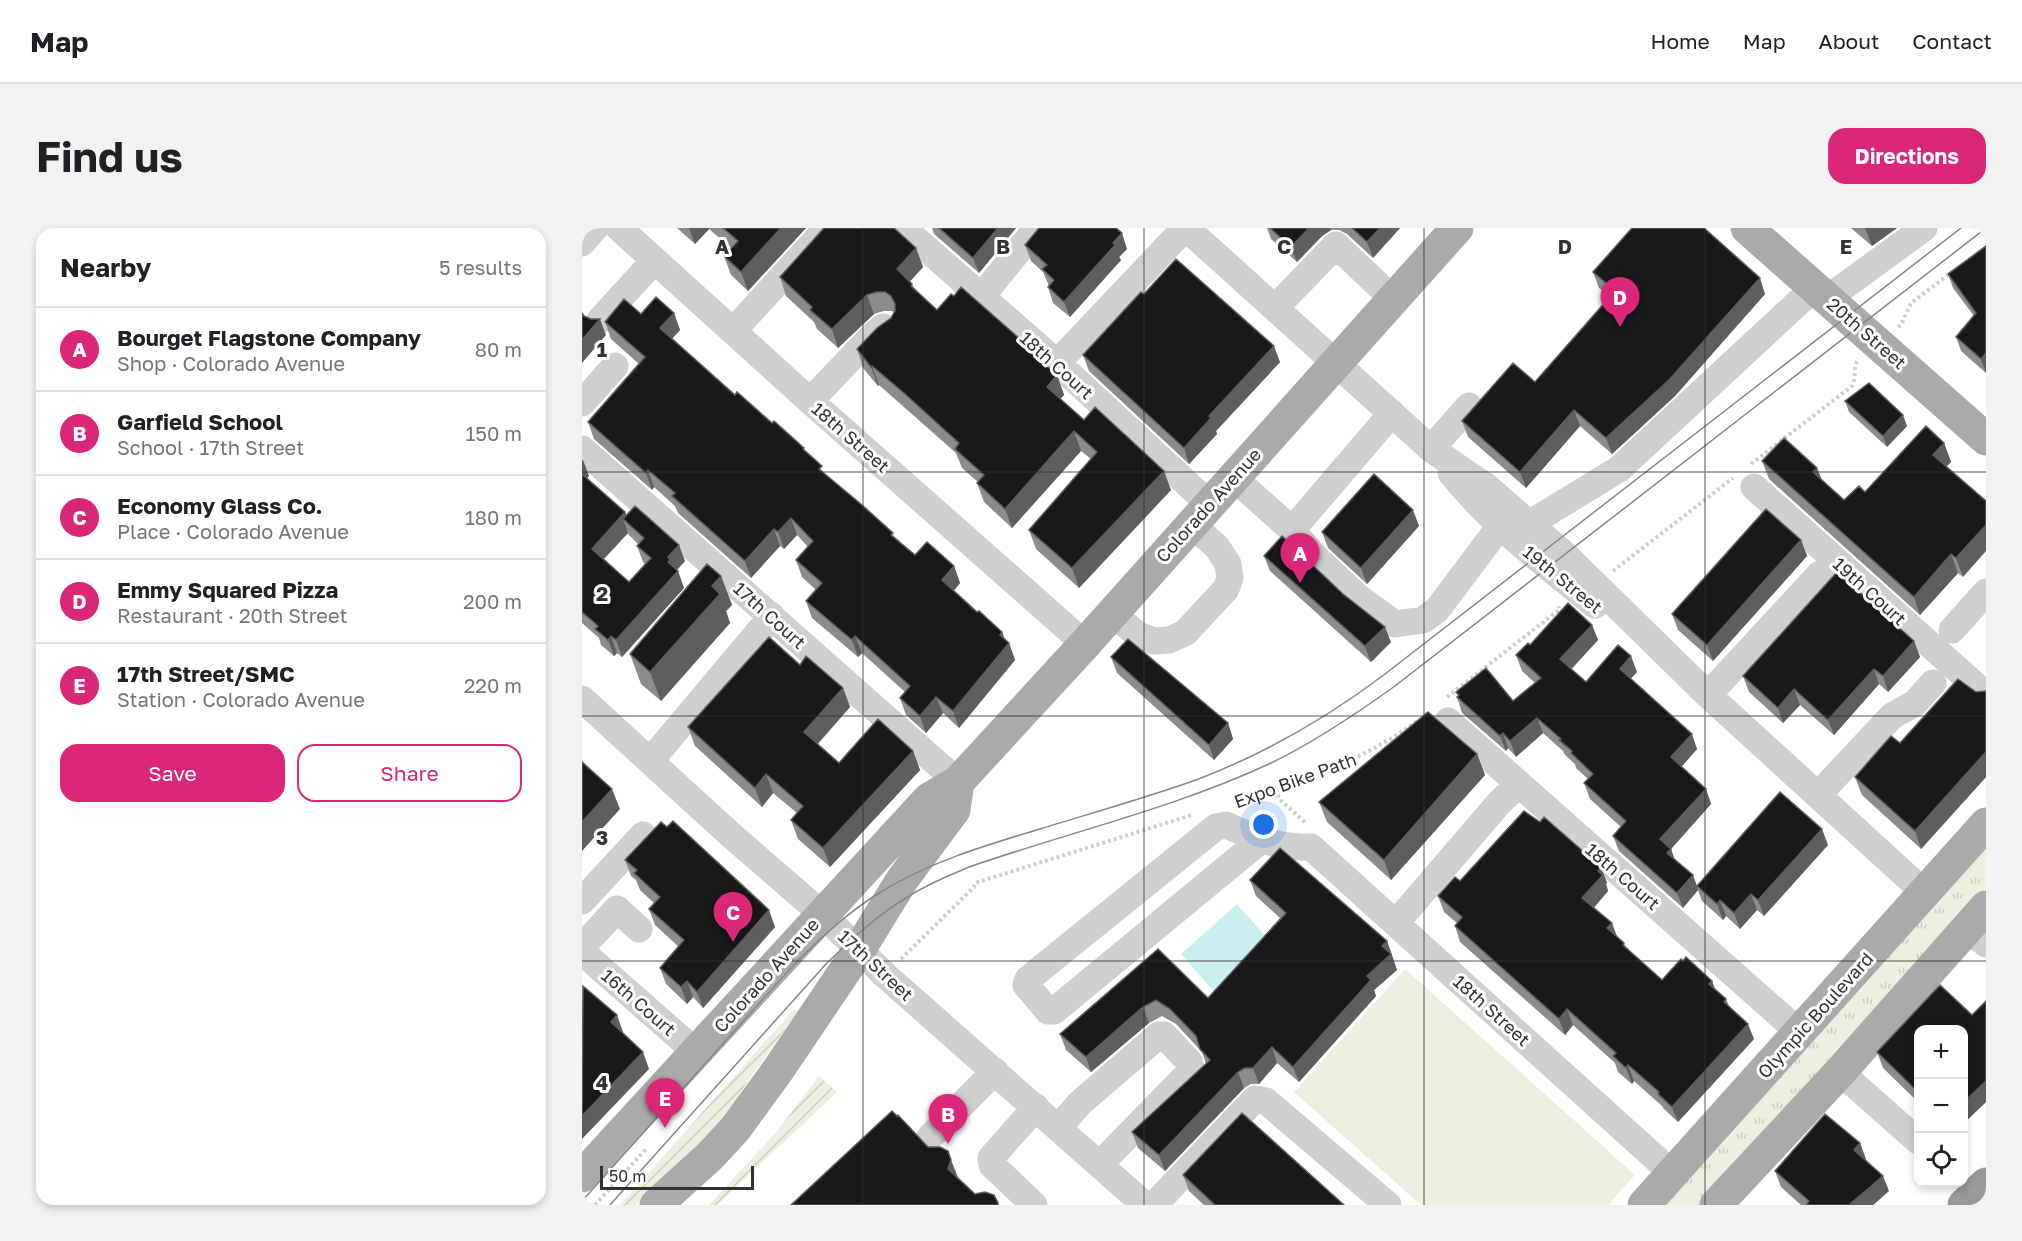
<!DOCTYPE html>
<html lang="en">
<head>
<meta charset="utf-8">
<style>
	body { margin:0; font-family:"Golos Text",sans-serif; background:#f2f2f2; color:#202124 }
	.controls { position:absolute; right:18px; bottom:18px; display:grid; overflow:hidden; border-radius:12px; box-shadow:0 3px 9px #0003 }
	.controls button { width:54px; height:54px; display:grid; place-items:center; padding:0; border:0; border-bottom:2px solid #e0e0e0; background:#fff; color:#202124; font:30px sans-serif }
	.scale { position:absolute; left:18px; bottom:15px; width:154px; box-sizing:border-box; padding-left:6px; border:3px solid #323232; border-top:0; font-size:16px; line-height:21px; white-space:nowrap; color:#323232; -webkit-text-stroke:4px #fff; paint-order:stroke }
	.you { position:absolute; left:682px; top:597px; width:21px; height:21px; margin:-15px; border:4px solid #fff; border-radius:50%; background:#1a73e8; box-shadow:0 0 0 9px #1a73e833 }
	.badge { display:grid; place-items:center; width:39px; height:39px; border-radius:50%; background:#db2777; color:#fff; font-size:20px; font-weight:700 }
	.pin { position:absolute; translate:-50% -50px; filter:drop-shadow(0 2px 3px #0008) }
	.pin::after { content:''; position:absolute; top:32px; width:21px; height:18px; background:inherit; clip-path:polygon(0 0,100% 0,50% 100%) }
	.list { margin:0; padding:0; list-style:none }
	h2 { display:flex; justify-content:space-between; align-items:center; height:78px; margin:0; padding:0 24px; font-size:26px }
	h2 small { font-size:20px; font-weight:400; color:#757577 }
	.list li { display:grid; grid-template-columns:39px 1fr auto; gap:18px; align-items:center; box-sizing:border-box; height:84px; padding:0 24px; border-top:2px solid #e0e0e0 }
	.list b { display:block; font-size:22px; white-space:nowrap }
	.list p { margin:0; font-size:20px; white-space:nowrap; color:#757577 }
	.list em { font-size:20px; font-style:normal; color:#757577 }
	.actions { display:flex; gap:12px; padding:18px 24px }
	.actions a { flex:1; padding:14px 0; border:2px solid #db2777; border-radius:18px; text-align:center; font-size:21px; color:#db2777 }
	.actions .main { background:#db2777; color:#fff }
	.icon { flex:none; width:33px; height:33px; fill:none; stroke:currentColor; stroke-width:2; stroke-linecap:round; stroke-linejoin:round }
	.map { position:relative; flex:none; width:1404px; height:977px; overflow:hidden; border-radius:18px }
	header { display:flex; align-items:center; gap:36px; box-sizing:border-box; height:84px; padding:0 30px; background:#fff; border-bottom:2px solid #e0e0e0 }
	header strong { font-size:28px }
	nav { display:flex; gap:33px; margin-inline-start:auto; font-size:21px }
	.intro { display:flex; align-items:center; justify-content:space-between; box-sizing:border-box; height:144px; padding:0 36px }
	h1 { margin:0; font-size:42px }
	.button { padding:15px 27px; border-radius:18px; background:#db2777; color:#fff; font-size:21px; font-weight:700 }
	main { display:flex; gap:36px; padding:0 36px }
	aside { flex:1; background:#fff; border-radius:18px; box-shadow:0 3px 9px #0003 }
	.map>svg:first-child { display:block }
	.grass { fill:url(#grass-tufts) }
	.park { fill:#eeefdf }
	.garden { fill:url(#garden-furrows) }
	.water { fill:#caeff0 }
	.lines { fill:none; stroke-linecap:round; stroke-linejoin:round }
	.path { stroke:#cfcfcf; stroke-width:4; stroke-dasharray:3 3; stroke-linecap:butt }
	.minor { stroke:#cfcfcf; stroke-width:27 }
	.major { stroke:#aaa; stroke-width:33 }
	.highway { stroke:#999; stroke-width:33 }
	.tram { stroke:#878787; stroke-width:1.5 }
	.wall { fill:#8c8c8c; fill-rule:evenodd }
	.shaded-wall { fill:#5e5e5e }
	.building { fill:#191919; stroke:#5e5e5e; stroke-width:1.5 }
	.grid { fill:none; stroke:#323232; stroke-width:1.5; stroke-opacity:0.55 }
	.labels { text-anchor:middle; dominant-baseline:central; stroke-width:6; stroke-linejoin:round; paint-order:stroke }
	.street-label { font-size:18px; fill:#323232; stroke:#fff }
	.grid-label { font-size:20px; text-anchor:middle; font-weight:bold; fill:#323232; stroke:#fff; stroke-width:6; stroke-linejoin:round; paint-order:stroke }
</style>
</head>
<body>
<header>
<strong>Map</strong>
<nav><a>Home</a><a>Map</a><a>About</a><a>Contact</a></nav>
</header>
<div class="intro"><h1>Find us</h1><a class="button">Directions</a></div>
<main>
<aside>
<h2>Nearby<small>5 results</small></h2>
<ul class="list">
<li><span class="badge">A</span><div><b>Bourget Flagstone Company</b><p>Shop · Colorado Avenue</p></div><em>80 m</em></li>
<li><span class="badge">B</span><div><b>Garfield School</b><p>School · 17th Street</p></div><em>150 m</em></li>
<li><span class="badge">C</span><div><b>Economy Glass Co.</b><p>Place · Colorado Avenue</p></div><em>180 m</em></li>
<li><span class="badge">D</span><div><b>Emmy Squared Pizza</b><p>Restaurant · 20th Street</p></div><em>200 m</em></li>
<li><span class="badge">E</span><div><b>17th Street/SMC</b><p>Station · Colorado Avenue</p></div><em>220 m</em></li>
</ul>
<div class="actions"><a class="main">Save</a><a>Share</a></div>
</aside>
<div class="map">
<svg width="1404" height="977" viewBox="0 0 1404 977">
	<defs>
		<pattern id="grass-tufts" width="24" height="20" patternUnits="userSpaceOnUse" patternTransform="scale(1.5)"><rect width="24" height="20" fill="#eeefdf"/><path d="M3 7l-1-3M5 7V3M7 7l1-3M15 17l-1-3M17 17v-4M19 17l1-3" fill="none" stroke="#cdcdc0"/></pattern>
		<pattern id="garden-furrows" width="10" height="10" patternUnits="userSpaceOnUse" patternTransform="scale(1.5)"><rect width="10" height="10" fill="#eeefdf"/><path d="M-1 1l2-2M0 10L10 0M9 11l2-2" fill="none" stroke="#cdcdc0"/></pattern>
	</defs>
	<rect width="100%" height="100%" fill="#fff"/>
	<path class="grass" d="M1404,614V660L1121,977H1079Z"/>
	<path class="park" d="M823,741L1053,947L1026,977H839L712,864Z"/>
	<path class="garden" d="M212,781L216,783L162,859L140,898L107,932L54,977H38Z
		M237,848L255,864L135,977H127L196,902Z"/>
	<path class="water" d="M655,676L686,711L647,745L652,750L634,766L599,726Z"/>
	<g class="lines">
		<path class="path" d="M1316,99L1319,97L1329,75L1370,44
			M1169,236L1270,158C1275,149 1270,138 1277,131
			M1031,343L1151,250
			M865,469L977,382V378
			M694,561L697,571L725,596
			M652,574C722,552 778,535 838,491
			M319,731L392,659L393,655L610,587
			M13,977L65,920"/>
		<path class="minor" d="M37,0L228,173L503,416
			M321,0L475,135L627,276
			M604,0L849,221L905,259L982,326L1126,467L1343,665
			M0,15L13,0
			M399,69L455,0
			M1246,70L1342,0
			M693,80L754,17L811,71
			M18,92L72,33
			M151,103L245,0
			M475,135L603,0
			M228,173L291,107L301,99
			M0,175L33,138
			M0,221L376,554
			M849,221L887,178
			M869,245C910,296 962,336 1013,377
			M651,249L710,302L734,330L777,370L813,396L841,392L855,382L918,298
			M1172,259L1404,467
			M947,296L1037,241L1233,59
			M710,302L810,185
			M530,385L556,407L572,413L587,412L603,405L644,361L648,350L646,336L635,319L609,296
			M1370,402L1404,364
			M1126,467L1238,346
			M0,471L150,608L240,686L304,748L563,977
			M866,493L1217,804
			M69,532L190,388
			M1236,567L1310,488L1333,475L1351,455
			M679,612L472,783H466L444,757L446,751L634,599L644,597C671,609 698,621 729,619L1090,945
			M0,673L61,607
			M814,695L917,575L937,556
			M1385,700L1404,716
			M0,719L35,681L57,701
			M0,724L114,824
			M1258,844L1336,913
			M477,899L498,875L577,807H582L608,835L609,843L518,936
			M348,909L413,843
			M452,977L410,937L409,930L454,879
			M572,977L673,871L684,873L806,977"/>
		<path class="major" d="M1165,0L1404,211
			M0,948L347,571L376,554L503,416L875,0
			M74,977L128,928L153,901L196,842L277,722L320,652L372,582L376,554
			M1062,977L1404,596
			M1134,977L1258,844L1404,679"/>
		<path class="highway" d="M1382,977L1404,956"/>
		<path class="tram" d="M0,973L208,741C234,714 262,687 294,667C344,635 401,618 458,601C510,585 563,570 614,552C682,526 745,490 803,446L1379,0
			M28,977L244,736C269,712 294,688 324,670C343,657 366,648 387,639C488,604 593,580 689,535C733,514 774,486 813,458L1404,0"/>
	</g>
	<path class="wall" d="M95,0H224L166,63L149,47L142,28L149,20L127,1L113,16Z
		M350,0H434L397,45L352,6Z
		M685,0H818L791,30L765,6L757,2H749L740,8L715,34L689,11Z
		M1269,0H1315L1290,18Z
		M443,17L545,21L537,29L539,32L488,89L471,75L466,59L467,58L461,44L449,33Z
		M1404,18V145L1379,123L1374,109L1392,88L1371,60L1366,46Z
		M334,20L341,39L327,54L330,56L332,60L355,82L440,116L475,147L482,167L478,171L502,192L589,262L497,360L454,321L447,302L509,231L499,223L430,300L402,274L395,255L396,254L380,240L374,225L297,157L296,158L281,140L275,121L309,90L312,85L310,83H302L292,86L256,120L235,101L232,94L204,68L198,49Z
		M1011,44L1183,66L1093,168L1030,226L998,198L944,260L886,209L880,193L953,154L1028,69L1017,60Z
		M562,66L698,134L634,203L635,206L607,236L507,143L501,127Z
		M92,85L98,102L90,111L153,167L190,195L224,224L243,246L333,327L372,338L378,355L372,363L395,384L420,404L423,412L427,415L433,432L377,500L361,485L344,505L324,487L318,470L323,464L280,425L276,429L230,390L224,373L234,362L220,349L214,332L226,319L215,307L202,321L198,318L169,350L96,285L93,278L72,259L70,262L12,211L6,194L57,136L29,111L23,94L59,86Z
		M1263,173L1325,198L1305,219L1267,184Z
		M1362,215L1369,234L1364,238L1381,349L1376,345L1338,387L1187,251L1180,233L1235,240L1240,252L1262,272L1283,264Z
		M0,231L7,248L5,250L43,284L44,287L103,333L95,342L102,360L40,429L35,425L32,428L19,417L17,410L0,395ZM46,305L47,307L56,316L55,318L61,334L63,336L47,354L22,331Z
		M837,298L785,356L746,320L740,304Z
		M1219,312L1225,328L1131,433L1096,402L1090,386Z
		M682,328L809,414L789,434L688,343Z
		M139,348L150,377L144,383L148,395L79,473L59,456L48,426Z
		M1010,397L1016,412L989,441L1004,454L1055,444L1048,451L1115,521L1099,539L1124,561L1129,576L1089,621L1093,632L1111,647L1115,658L1246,617L1182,688L1175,682L1158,701L1144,688L1141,692L1120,673L1116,662L1101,680L1037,623L1031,608L1039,599L1008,571L1002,555L1006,551L994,540L993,536L983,527L981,523L961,505L934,529L926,520L924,523L880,485L875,469L876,468L874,464L931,473L953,455L940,443L934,427L948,417Z
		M1332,413L1338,429L1306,464L1297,456L1252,507L1218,477L1201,495L1167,464L1161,448Z
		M529,429L646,495L651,511L632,532L535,445Z
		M218,437L261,460L268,479L236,516L257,535L331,523L338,542L248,639L216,611L209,592L215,585L191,565L180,579L113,518L106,499Z
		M1404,463V549L1339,621L1280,567L1273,549L1318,515Z
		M895,526L903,547L809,652L745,594L737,574Z
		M43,632L193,699L121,780L111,769L105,776L84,756L78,740L97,719L73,697L67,681L72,675L58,662L54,652L49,648Z
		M1019,639L1025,655L1024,656L1026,663L1012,680L1035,708L1042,715L1044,720L1080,752L1130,753L1133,762L1144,771L1147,778L1172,811L1096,894L1082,881L1080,878L1052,853L1050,856L1036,844L1033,835L991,797L983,807L878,714L873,698L875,695L862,684L856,668L878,653Z
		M668,652L805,713L815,742L792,762L794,768L717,854L695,835L677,856H669L662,860L583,943L556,920L550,904L624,836L620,824L594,796L580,788L567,795L509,844L484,822L478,806L576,721L626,770L698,690L674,668Z
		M1358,757L1390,787L1404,773V874L1382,895V801H1336V874L1301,840L1295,824Z
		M1278,915L1283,932L1307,963L1291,977H1219L1199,959L1193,943Z
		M601,947L762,977H622L607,963Z"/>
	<path class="shaded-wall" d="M107,0H127V1L113,16Z
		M199,0H224L166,63L159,44Z
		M416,0H434L397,45L391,30Z
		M727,0H748L749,2L740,8L715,34L709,19Z
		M798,0H818L791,30L785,14Z
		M1283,0H1315L1290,18Z
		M540,5L545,21L537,29L539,32L488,89L482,74Z
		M334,20L341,39L322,60L315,41Z
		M1178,50L1183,66L1093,168L1030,226L1024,210Z
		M285,67L292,86L256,120L250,101Z
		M92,85L98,102L84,117L78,100Z
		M18,91L24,107L0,135V112Z
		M692,118L698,134L634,203L635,206L607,236L602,220L627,188Z
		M1404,125V145L1399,131Z
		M290,138L297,157L296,158L289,139Z
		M475,147L482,167L472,178L465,159Z
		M992,182L998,198L944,260L938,244Z
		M1321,187L1325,198L1305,219L1301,208Z
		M492,203L499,223L430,300L423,281Z
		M1362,215L1369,234L1358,245L1351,227Z
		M1,232L7,248L0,256V233Z
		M1235,240L1242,258L1231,244Z
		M66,242L72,259L70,262L64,245Z
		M582,243L589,262L497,360L490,340Z
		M831,282L837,298L785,356L779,340Z
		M43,284L48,298L41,291L46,305L16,337L10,321Z
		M209,290L215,307L202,321L196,304Z
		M1404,297V323L1381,349L1374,330Z
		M192,301L198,318L169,350L163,333Z
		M1219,312L1225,328L1131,433L1125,417Z
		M97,317L103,333L93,344L96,343L102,360L40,429L34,412L86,334V329Z
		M1369,326L1376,345L1338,387L1332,369Z
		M372,338L378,355L366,369L360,352Z
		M139,348L150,377L144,383L148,395L79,473L68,444L130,358Z
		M1010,397L1016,412L984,447L978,431Z
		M803,399L809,414L789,434L783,418Z
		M420,404L425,418L427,415L433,432L377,500L371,483Z
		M29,408L35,425L32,428L26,412Z
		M273,408L280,425L276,429L270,412Z
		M1332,413L1338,429L1306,464L1301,448Z
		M1049,428L1055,444L1043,457L1038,441Z
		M1292,441L1297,456L1252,507L1246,492Z
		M261,460L268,479L229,523L222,504Z
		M1212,461L1218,477L1201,495L1196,480Z
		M354,469L361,485L344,505L338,488Z
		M955,490L961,505L934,529L928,513Z
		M646,495L651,511L632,532L627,517Z
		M921,505L926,520L924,523L918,508Z
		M1110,506L1115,521L1094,545L1089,529Z
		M331,523L338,542L248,639L241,620Z
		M1404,524V549L1339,621L1333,603Z
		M895,526L903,547L809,652L802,632Z
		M184,546L191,565L180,579L173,560Z
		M30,561L38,581L0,623V594Z
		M1124,561L1129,576L1089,621L1094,636L1090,640L1078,611Z
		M1240,601L1246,617L1182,688L1176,672Z
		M1019,639L1025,655L1024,656L1026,663L1006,686L1000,670L1016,643Z
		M1111,647L1116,662L1101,680L1095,665Z
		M1169,666L1175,682L1158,701L1152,685Z
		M1138,672L1144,688L1141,692L1135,676Z
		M187,682L193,699L121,780L115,764Z
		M1030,695L1036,711L1025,700Z
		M805,713L815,742L792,762L794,768L717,854L711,839L785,748L800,718Z
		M105,753L111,769L105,776L99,759Z
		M1130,753L1136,769L1127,756Z
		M561,779L567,795L509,844L504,829Z
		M985,781L991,797L983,807L977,791Z
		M35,787L41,804L35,811L29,794Z
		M1166,796L1172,811L1096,894L1090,879Z
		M690,819L695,835L677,856L671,840Z
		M61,824L67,841L0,911V888Z
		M1046,837L1052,853L1050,856L1044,840Z
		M656,844L662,860L583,943L577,927Z
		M1404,853V874L1382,895V874Z
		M1278,915L1284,931L1278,938L1272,922Z
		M369,932L377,952L366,941Z
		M1301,948L1307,963L1291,977H1267Z"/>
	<path class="building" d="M141,0H199L159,44L142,28L156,13Z
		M242,0H312L334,20L315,41L330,56L329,58L355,82L369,66L372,68L379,59L438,111L437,113L475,147L465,159L502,192L513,179L582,243L490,340L447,302L515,224L492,203L423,281L395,255L402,247L373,221L377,215L323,166L290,138L289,139L275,121L295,100L309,90L313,83V76L309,68L303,64H295L285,67L250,101L228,82L230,79L198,49Z
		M357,0H416L391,30Z
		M457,0H534L540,5L531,15L533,17L482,74L466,59L472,52L460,41L465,37L443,17Z
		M688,0H727L709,19Z
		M770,0H798L785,14Z
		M1050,0H1122L1178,50L1087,152L1024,210L992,182L938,244L880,193L931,135L953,154L1033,63L1011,44Z
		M1404,18V125L1399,131L1374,109L1394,85L1366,46Z
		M594,31L692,118L627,188L629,190L602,220L501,127L559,64L562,66Z
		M74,69L92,85L78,100L153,167L155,164L190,195L192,193L222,220L221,221L240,238L237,241L280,277L311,305L309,307L333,327L345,314L372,338L360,352L395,384L397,383L420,404L418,407L427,415L371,483L354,469L338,488L318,470L328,458L273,408L270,412L224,373L240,355L214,332L231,313L209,290L196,304L192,301L163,333L90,268L93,265L66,242L64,245L6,194L63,129L23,94L42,71L59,86Z
		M0,85L2,88L9,91H18L0,112Z
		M1287,155L1321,187L1301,208L1263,173Z
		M1344,198L1362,215L1351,227L1404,273V297L1374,330L1369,326L1332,369L1180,233L1202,210L1235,240L1231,244L1262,272L1277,258L1283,264Z
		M0,246L43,284L10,321L47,354L69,330L55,318L62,310L41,291L53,278L97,317L86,329L88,332L86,334L96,343L34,412L29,408L26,412L13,401L16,398L0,384Z
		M792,246L831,282L779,340L740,304Z
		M1184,281L1219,312L1125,417L1090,386Z
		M700,308L761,366L803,399L783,418L682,328Z
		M125,336L139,348L130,358L138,366L68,444L48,426Z
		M1255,344L1332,413L1301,448L1292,441L1246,492L1212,461L1196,480L1161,448Z
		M986,375L1010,397L978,431L1004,454L1036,417L1049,428L1038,441L1110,506L1089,529L1124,561L1078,611L1089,621L1085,625L1111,647L1095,665L1031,608L1044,593L1002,555L1011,546L989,525L990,523L977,512L979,511L955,490L928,513L921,505L918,508L875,469L877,467L874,464L904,440L931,473L959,450L934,427L946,415L948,417Z
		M187,409L218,437L224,428L261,460L222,504L257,535L296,491L331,523L241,620L209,592L221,578L184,546L173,560L106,499Z
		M546,411L646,495L627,517L529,429Z
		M1376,451L1394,464L1404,463V524L1333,603L1273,549L1309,508L1318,515Z
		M846,484L895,526L802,632L737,574Z
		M0,534L30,561L0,594Z
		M1198,564L1240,601L1176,672L1169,666L1152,685L1138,672L1135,676L1115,658Z
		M942,583L958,594L962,589L1019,639L1016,643L1021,647L1000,670L1030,695L1025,700L1042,715L1041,717L1080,752L1099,731L1101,733L1104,729L1130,753L1127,756L1144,771L1142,774L1166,796L1090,879L1076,866L1077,864L1046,837L1044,840L1031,828L1034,825L985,781L977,791L873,698L880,689L856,668L873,649L878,653Z
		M91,593L187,682L115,764L105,753L99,759L78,740L102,712L67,681L78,669L52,645L55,642L43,632L79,594L85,599Z
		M698,620L805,713L800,718L809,726L785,748L789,752L711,839L690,819L671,840H663L656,844L577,927L550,904L628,832L618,821L614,808L588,781L574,772L561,779L504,829L478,806L576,721L626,770L704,685L668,652Z
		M1358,757L1390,787L1404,773V853L1382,874V801H1336V864L1295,824Z
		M1,758L35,787L29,794L61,824L0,888Z
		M310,883L315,888L316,887L346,919H358L366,923L369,932L366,941L393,966L403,964L412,967L416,975V977H209Z
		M660,885L762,977H633L601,947Z
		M1243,886L1278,915L1272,922L1301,948L1267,977H1224L1227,973L1193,943Z"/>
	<path class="grid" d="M281,0V977M562,0V977M842,0V977M1123,0V977M0,244H1404M0,488H1404M0,733H1404"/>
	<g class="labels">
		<g class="street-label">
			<text transform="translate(1285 105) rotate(41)">20th Street</text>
			<text transform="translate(475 137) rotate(42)">18th Court</text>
			<text transform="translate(269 209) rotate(41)">18th Street</text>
			<text transform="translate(626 277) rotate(-48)">Colorado Avenue</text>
			<text transform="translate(981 351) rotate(39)">19th Street</text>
			<text transform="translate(1288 363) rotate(42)">19th Court</text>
			<text transform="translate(188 387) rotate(42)">17th Court</text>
			<text transform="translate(713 552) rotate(-20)">Expo Bike Path</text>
			<text transform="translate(1041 648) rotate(41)">18th Court</text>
			<text transform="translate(294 737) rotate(43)">17th Street</text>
			<text transform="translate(184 747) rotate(-48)">Colorado Avenue</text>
			<text transform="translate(57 774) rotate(41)">16th Court</text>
			<text transform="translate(910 782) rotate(42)">18th Street</text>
			<text transform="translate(1233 787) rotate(-48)">Olympic Boulevard</text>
		</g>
	</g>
	<g class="grid-label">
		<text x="140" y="26">A</text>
		<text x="421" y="26">B</text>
		<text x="702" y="26">C</text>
		<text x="983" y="26">D</text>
		<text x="1264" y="26">E</text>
		<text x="20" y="129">1</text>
		<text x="20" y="373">2</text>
		<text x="20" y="617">3</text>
		<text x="20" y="862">4</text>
	</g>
</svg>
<div class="controls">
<button>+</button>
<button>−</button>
<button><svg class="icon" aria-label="locate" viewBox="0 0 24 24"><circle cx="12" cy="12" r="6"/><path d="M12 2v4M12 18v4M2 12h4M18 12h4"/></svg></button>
</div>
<div class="scale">50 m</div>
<div class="you"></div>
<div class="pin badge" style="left:718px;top:355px">A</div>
<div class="pin badge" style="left:366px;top:916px">B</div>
<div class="pin badge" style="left:151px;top:714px">C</div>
<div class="pin badge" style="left:1038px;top:99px">D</div>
<div class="pin badge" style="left:83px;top:900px">E</div>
</div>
</main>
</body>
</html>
